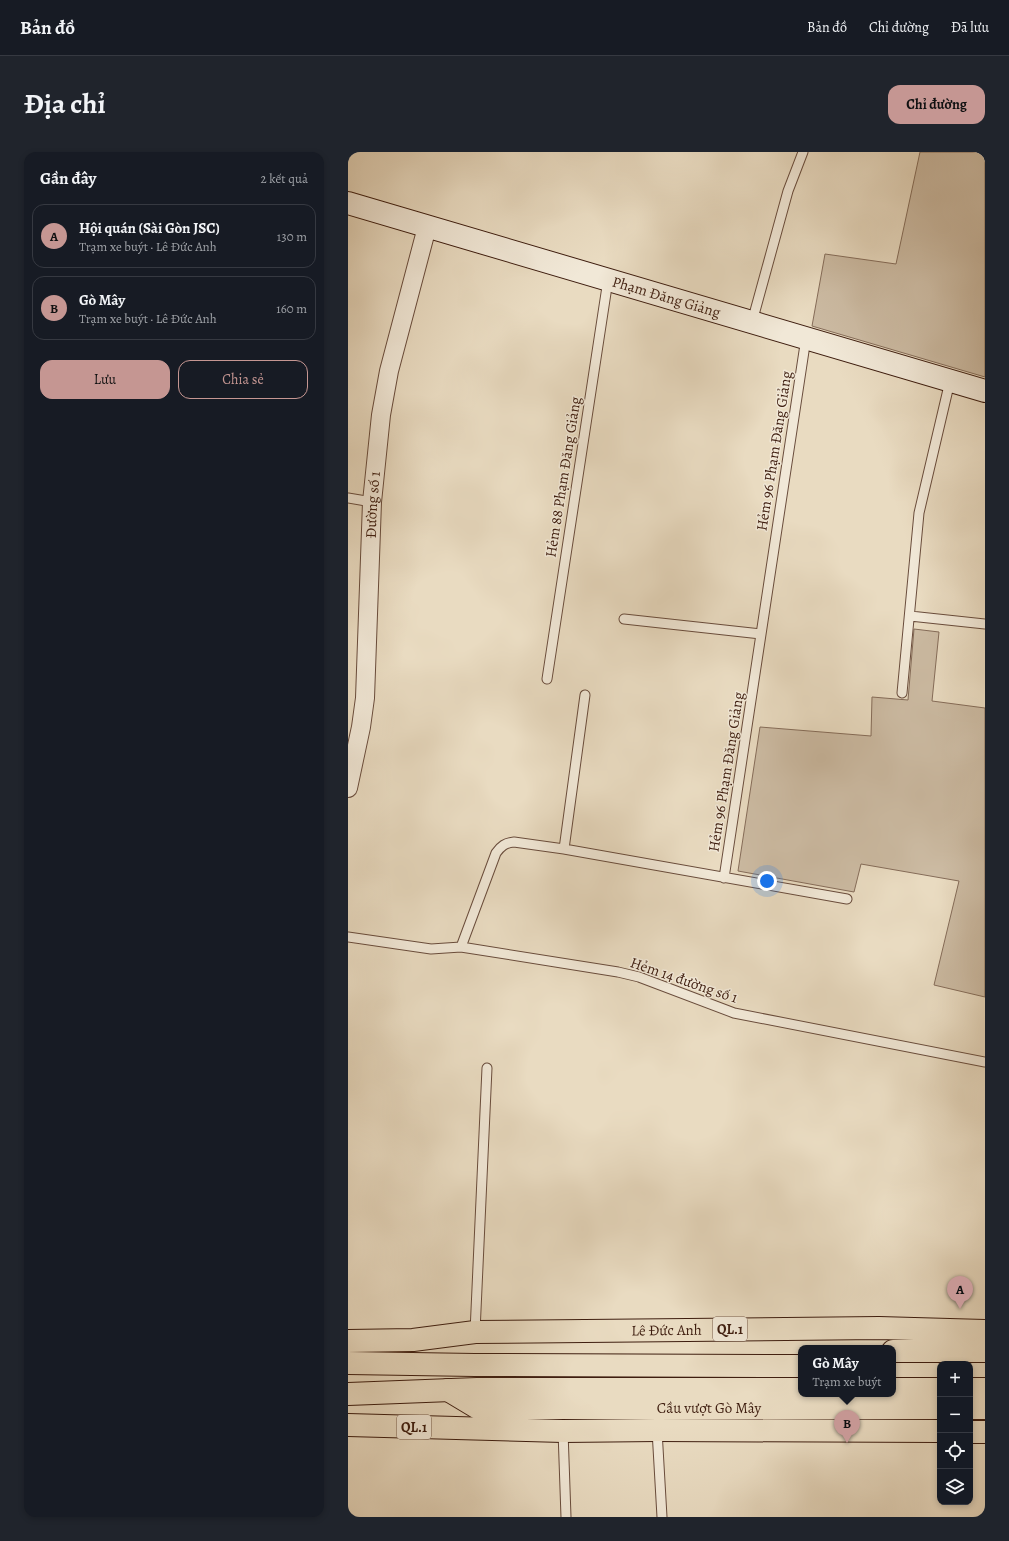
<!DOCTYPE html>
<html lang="vi">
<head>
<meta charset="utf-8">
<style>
	body { margin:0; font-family:Alegreya,serif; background:#20242c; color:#f1f3f6 }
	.controls { position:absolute; right:12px; bottom:12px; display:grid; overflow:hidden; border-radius:8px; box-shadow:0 2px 6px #0003 }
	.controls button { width:36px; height:36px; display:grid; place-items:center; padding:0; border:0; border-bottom:1px solid #363941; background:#171b24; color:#f1f3f6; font:20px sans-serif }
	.you { position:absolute; left:419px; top:729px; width:14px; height:14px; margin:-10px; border:3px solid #fff; border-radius:50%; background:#1a73e8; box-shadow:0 0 0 6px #1a73e833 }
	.badge { display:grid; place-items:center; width:26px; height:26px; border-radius:50%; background:#c59692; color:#111; font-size:13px; font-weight:700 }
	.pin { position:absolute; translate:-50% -33px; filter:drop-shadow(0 1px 2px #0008) }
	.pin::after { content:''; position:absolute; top:21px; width:14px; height:12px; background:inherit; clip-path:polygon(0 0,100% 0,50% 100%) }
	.popup { position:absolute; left:450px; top:1193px; width:98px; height:52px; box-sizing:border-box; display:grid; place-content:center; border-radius:8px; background:#171b24; filter:drop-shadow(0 1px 3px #0005); font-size:13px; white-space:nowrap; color:#9ea1a6 }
	.popup b { font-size:15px; color:#f1f3f6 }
	.popup::after { content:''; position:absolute; left:50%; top:100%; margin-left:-8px; border:8px solid transparent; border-top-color:#171b24 }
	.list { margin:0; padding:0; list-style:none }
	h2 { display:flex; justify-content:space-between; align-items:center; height:52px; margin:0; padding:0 16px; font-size:17px }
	h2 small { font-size:13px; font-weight:400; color:#9ea1a6 }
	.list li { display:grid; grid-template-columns:26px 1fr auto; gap:12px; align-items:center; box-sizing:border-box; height:64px; margin:0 8px 8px; padding:0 8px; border:1px solid #363941; border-radius:12px }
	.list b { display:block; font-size:15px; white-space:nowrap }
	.list p { margin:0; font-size:13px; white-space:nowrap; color:#9ea1a6 }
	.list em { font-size:13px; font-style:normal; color:#9ea1a6 }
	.actions { display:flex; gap:8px; padding:12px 16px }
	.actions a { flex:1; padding:9px 0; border:1px solid #c59692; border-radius:12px; text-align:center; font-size:14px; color:#c59692 }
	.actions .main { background:#c59692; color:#111 }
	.icon { flex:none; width:22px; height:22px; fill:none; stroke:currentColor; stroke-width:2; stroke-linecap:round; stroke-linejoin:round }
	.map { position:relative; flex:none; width:637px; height:1365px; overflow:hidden; border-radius:12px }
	header { display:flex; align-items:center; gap:24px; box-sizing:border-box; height:56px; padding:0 20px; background:#171b24; border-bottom:1px solid #363941 }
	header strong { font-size:19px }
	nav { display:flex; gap:22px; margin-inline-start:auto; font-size:14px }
	.intro { display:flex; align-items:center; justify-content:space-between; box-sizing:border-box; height:96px; padding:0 24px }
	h1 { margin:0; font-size:28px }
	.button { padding:10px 18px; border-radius:12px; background:#c59692; color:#111; font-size:14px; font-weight:700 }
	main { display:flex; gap:24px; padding:0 24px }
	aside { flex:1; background:#171b24; border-radius:12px; box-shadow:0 2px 6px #0003 }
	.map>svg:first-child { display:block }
	.green { fill:#ccbba3; stroke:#856c59 }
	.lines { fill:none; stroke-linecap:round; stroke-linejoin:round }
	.lane-casing { stroke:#694c3c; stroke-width:11 }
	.street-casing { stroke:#694c3c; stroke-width:20 }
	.secondary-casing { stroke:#3e1d0f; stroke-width:24 }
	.highway-casing { stroke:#3e1d0f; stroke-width:24 }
	.lane { stroke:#f1e8d7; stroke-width:9 }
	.street { stroke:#f1e8d7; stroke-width:18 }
	.secondary { stroke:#f1e8d7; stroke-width:22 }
	.highway { stroke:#e9dbc1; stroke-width:22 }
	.labels { text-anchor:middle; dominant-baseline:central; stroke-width:3; stroke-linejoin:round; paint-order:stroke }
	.shield { fill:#f1e8d7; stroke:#745a4b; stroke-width:1 }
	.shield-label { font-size:14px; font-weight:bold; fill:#3e1d0f }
	.street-label { font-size:15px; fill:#3e1d0f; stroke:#f1e8d7 }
</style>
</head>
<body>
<header>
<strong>Bản đồ</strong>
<nav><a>Bản đồ</a><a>Chỉ đường</a><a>Đã lưu</a></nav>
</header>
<div class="intro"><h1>Địa chỉ</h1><a class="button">Chỉ đường</a></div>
<main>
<aside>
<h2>Gần đây<small>2 kết quả</small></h2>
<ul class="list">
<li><span class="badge">A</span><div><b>Hội quán (Sài Gòn JSC)</b><p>Trạm xe buýt · Lê Đức Anh</p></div><em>130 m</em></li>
<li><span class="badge">B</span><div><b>Gò Mây</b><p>Trạm xe buýt · Lê Đức Anh</p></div><em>160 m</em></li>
</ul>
<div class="actions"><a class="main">Lưu</a><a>Chia sẻ</a></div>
</aside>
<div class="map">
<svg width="637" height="1365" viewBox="0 0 637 1365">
	<rect width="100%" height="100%" fill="#e9dbc1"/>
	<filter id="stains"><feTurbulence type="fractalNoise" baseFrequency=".005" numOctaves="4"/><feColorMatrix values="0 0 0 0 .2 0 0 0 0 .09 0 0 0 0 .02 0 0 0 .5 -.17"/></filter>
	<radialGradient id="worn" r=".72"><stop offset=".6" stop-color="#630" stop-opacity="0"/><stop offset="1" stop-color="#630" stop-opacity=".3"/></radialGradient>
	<path class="green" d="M572,0H637V225L464,174L477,102L548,112Z
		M566,477L591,480L584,549L637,556V845L586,833L611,729L513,712L506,740L390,719L412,575L523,584L524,545L560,548Z"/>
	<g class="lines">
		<defs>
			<path id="lane" d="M404,170L440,39L455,0
				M0,346L24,350
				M562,464L637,472
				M276,467L413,482
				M199,527L260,128
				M554,541L571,361L602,229
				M216,697L237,543
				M376,726L458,186
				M0,785L83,797L113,795L270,820L291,825L386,861L637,910
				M113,795L148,701C153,694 157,691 166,690L216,697L499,747
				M127,1180L139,916
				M309,1278L314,1365
				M215,1279L218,1365"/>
			<g id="street">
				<path id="s1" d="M0,636L13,575L17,546L24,350L33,263L41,219L79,75"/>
			</g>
			<g id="secondary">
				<path id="s2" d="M0,51L637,239"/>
			</g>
			<g id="highway">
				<path id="s3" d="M0,1189L65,1188L127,1180L531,1176L637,1179"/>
				<path d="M545,1199H637"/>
				<path d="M0,1211L127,1213L453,1214"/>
				<path d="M545,1237H592"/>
				<path d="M622,1237H637"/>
				<path id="s4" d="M100,1238L130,1256H592"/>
				<path d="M0,1242L129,1237H453"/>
				<path d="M622,1256H637"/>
				<path d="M0,1273L215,1279L309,1278L592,1279"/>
				<path d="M622,1280H637"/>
			</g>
		</defs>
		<use href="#lane" class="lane-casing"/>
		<use href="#street" class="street-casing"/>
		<use href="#secondary" class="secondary-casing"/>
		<use href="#highway" class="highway-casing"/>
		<use href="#lane" class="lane"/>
		<use href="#street" class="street"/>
		<use href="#secondary" class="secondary"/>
		<use href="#highway" class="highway"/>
	</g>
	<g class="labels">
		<g class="shield">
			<rect x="365" y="1165" width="34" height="24" rx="3"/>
			<rect x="49" y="1263" width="34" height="24" rx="3"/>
		</g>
		<g class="shield-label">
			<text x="382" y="1177">QL.1</text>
			<text x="66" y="1275">QL.1</text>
		</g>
		<g class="street-label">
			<text stroke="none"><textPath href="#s2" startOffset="332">Phạm Đăng Giảng</textPath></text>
			<text transform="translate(426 299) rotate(-81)">Hẻm 96 Phạm Đăng Giảng</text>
			<text transform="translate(215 325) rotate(-81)">Hẻm 88 Phạm Đăng Giảng</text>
			<text stroke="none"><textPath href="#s1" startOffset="285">Đường số 1</textPath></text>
			<text transform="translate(378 620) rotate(-81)">Hẻm 96 Phạm Đăng Giảng</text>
			<text transform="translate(336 828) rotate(19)">Hẻm 14 đường số 1</text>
			<text stroke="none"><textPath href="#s3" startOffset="319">Lê Đức Anh</textPath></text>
			<text stroke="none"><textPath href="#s4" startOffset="266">Cầu vượt Gò Mây</textPath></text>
		</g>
	</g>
	<rect width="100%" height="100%" filter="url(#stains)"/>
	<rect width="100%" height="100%" fill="url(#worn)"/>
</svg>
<div class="controls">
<button>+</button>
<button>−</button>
<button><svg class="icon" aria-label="locate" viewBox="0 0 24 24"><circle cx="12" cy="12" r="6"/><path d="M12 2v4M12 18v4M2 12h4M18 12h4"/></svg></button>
<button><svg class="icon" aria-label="layers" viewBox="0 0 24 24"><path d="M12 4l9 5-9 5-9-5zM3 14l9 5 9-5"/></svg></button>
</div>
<div class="you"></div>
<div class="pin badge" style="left:612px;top:1157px">A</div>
<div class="pin badge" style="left:499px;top:1291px">B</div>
<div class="popup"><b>Gò Mây</b>Trạm xe buýt</div>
</div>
</main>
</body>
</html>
